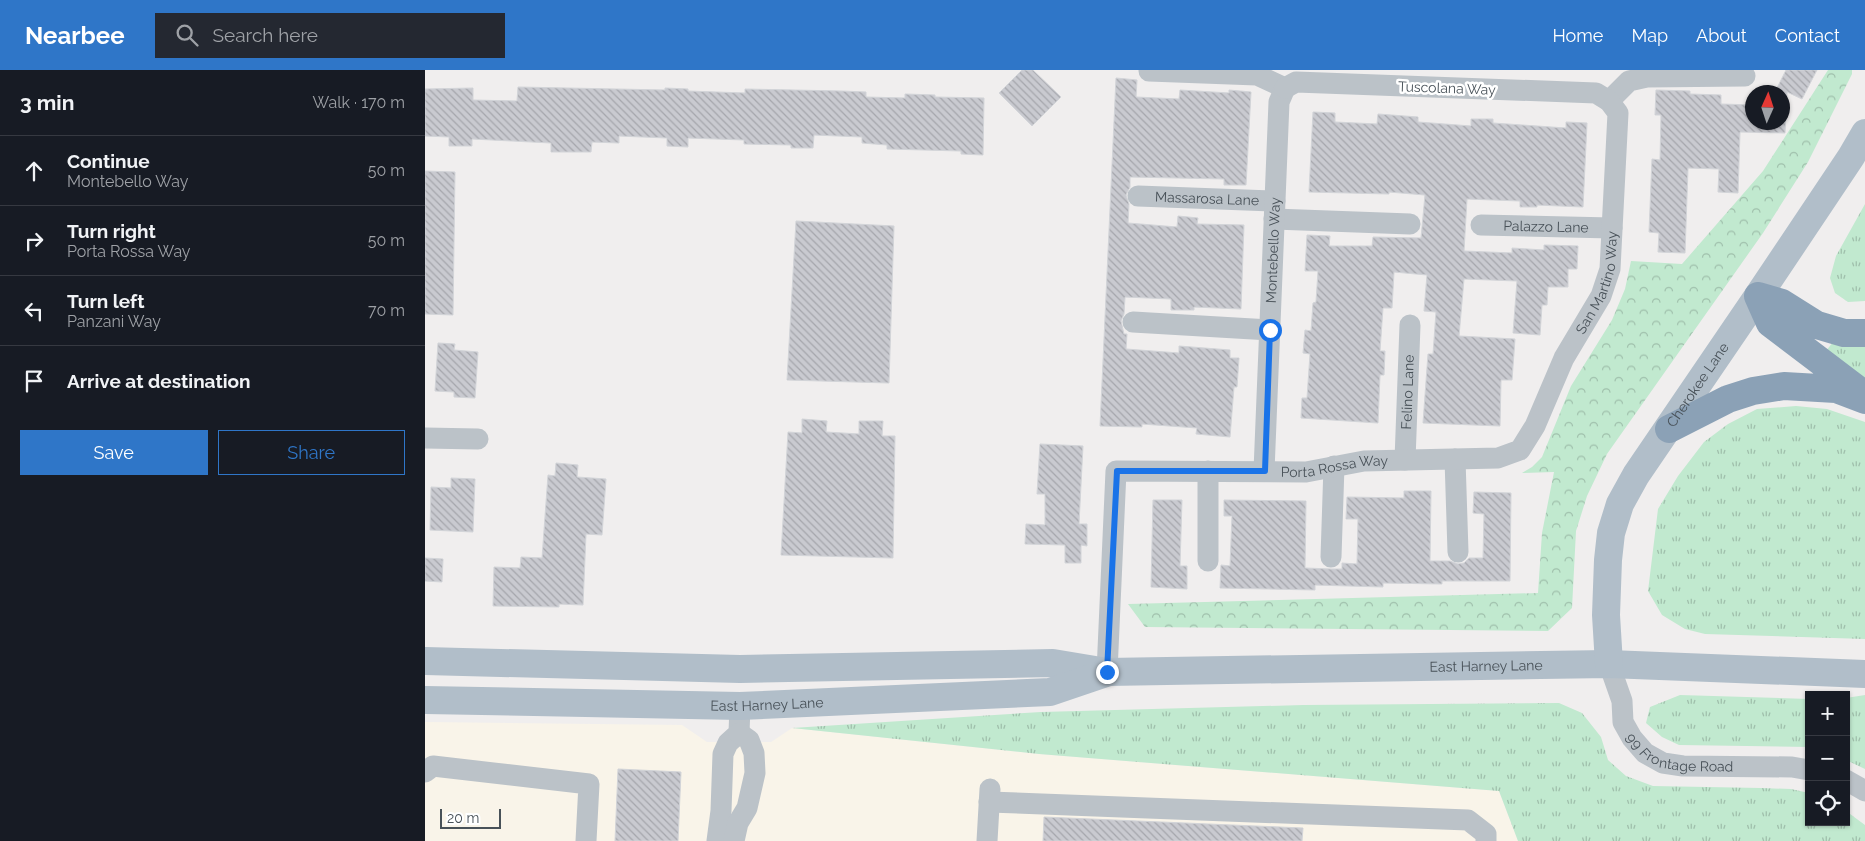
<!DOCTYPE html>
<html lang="en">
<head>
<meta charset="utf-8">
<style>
	body { margin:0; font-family:Raleway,sans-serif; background:#242831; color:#f1f3f6 }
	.controls { position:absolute; right:15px; bottom:15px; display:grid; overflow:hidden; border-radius:0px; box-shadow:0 1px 4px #0004 }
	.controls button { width:45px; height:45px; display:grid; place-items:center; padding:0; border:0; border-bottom:1px solid #363941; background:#171b24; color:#f1f3f6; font:25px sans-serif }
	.compass { position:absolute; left:1320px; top:15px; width:45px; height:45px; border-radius:50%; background:#171b24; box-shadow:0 1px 4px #0004; rotate:3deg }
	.scale { position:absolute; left:15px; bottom:12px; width:61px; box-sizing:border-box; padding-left:5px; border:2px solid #485158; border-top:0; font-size:14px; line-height:18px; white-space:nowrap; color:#485158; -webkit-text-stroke:4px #fff; paint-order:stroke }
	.stop { position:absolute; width:15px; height:15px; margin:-11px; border:4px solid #1a73e8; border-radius:50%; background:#fff }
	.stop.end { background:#1a73e8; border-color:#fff; box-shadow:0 1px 5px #0008 }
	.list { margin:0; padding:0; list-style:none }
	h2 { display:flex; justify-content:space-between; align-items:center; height:65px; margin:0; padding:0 20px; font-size:21px }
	h2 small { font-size:16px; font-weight:400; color:#9ea1a6 }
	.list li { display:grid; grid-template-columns:32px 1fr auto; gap:15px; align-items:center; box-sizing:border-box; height:70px; padding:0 20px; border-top:1px solid #363941 }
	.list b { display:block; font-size:19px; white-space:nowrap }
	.list p { margin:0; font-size:16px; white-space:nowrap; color:#9ea1a6 }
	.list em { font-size:16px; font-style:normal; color:#9ea1a6 }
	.actions { display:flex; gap:10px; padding:15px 20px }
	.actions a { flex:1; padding:11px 0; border:1px solid #2f76c8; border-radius:0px; text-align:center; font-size:18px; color:#2f76c8 }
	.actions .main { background:#2f76c8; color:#fff }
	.icon { flex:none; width:28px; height:28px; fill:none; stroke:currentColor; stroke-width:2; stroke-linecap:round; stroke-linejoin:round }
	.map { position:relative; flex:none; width:1440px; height:771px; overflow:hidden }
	header { display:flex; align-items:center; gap:30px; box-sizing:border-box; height:70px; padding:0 25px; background:#2f76c8; color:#fff }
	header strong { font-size:24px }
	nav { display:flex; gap:28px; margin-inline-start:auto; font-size:18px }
	.search { width:350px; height:45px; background:#242831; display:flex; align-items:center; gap:12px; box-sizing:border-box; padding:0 18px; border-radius:0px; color:#9ea1a6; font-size:19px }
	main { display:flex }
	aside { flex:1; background:#171b24 }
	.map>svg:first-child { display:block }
	.commercial { fill:#f9f4e9 }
	.grass { fill:url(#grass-tufts) }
	.park { fill:url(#park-crowns) }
	.building { fill:url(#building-back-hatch); stroke:#d2d4d8 }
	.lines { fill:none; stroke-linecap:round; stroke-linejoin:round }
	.minor { stroke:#bbc2c8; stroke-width:21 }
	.major { stroke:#b1bec9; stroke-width:28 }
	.highway { stroke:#8ba1b6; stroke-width:28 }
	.route { stroke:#1a73e8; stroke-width:6 }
	.labels { text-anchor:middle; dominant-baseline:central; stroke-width:5; stroke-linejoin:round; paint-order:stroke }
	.street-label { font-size:14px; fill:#485158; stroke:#fff }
</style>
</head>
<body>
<header>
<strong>Nearbee</strong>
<div class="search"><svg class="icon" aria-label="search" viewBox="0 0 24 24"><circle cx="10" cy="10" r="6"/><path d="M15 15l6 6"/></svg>Search here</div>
<nav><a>Home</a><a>Map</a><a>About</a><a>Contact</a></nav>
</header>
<main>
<aside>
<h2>3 min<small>Walk · 170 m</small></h2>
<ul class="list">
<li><svg class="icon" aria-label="ahead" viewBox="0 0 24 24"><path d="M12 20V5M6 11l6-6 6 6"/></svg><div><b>Continue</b><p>Montebello Way</p></div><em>50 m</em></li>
<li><svg class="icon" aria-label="right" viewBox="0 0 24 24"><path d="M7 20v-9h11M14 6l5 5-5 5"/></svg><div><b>Turn right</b><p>Porta Rossa Way</p></div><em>50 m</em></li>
<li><svg class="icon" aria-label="left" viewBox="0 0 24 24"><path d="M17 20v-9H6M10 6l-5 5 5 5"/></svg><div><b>Turn left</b><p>Panzani Way</p></div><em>70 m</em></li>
<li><svg class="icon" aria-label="arrive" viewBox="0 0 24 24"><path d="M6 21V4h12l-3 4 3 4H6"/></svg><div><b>Arrive at destination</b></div></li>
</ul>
<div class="actions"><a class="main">Save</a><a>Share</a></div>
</aside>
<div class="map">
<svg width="1440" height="771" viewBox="0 0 1440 771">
	<defs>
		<pattern id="grass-tufts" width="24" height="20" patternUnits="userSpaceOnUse" patternTransform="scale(1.25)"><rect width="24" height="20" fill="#c1e9cf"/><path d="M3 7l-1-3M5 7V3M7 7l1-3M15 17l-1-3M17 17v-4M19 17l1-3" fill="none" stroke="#9fbfab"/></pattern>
		<pattern id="park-crowns" width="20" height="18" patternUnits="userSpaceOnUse" patternTransform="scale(1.25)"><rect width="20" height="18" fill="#c1e9cf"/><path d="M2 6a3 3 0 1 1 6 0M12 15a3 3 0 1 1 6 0" fill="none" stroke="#9fbfab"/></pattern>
		<pattern id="building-back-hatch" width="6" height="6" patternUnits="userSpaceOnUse" patternTransform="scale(1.25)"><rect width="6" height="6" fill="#c9cad0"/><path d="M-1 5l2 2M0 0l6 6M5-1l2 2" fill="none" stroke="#a5a6ac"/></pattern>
	</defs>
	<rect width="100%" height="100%" fill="#f0eeee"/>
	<path class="commercial" d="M0,652L257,655L282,672H346L367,658L614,684L1074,721L1093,771H0Z"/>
	<path class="grass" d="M1440,134V231L1423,232L1410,223L1405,208L1411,186Z
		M1408,272L1440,274V311L1401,281Z
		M1371,336L1402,339L1440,352V569L1280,564L1260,559L1237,545L1223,521L1233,439L1253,406L1279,372L1303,354L1332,339Z
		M1255,625L1384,629V677L1254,675L1237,667L1221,653L1225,637Z
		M1440,625V699L1421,690V628Z
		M1134,633L1157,643L1176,667L1183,690L1201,706L1228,716L1336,718L1366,719L1384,723V752H1421V741L1440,755V771H1093L1074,721L614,684L367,658L616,642L878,635Z"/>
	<path class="park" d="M1403,0H1427V4L1383,92L1338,163L1182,384L1162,426L1151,461L1147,538L1123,561L720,557L703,534L1113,523L1117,463L1129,402L1097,403L1107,397L1117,387L1146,316L1187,250L1200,219L1206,191L1257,194L1338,101Z"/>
	<path class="building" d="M597,0H608L636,27L607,56L574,23Z
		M1361,0H1392L1377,29L1362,22L1360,63L1315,62L1313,123L1293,122L1294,99L1263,98L1260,183L1233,182L1234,163L1224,162L1227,89L1235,90L1236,45H1230L1231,20L1265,21V24L1296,25V34L1328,35V52H1358V22H1350Z
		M691,8L712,10L711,27L754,29L755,20L804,23V20L826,22L821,115H799V109L705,107V117L701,125L704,134L703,153L752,157L753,146L773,148L772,154L819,155L816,239L769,237V240H746V229L700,227L699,244L696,251L699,264H702L701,279L754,283V276L805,280V288H814L812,317H809L805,367L771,364L772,358L717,354V357L675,356Z
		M93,17L240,20V18L263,19V21L320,23V19L416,21L441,22V27L480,28V24L510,25V27L559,28L558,85L536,84V81L462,79V75L437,73V67L389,65L388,78H366V75L319,74V70L263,68V77L242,76V68L194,66V73L167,72L166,82H126V73L47,69V76H24V67L0,66V19L48,18V30L92,31Z
		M888,42L910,43V52L952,54L953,44L993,47V52L1046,56V49H1068V53L1141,58V52L1162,53L1158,137L1112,135V137H1095V131L1042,129L1039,181L1087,183V178L1119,180V175L1153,176L1152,199H1143V217H1123L1122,235H1117L1115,265L1088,263L1092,211L1039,209L1034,266L1090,269L1087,310H1076L1075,356L998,353L1003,284H1008L1011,242L999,241L1002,205L969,202L967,238H958L955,281H960L959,305H955L953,353L876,348L877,328H882L885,284L878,283L880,260L886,261L888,233L891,232L893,201H880L882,165L905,166L904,176H947L948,167L996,168L1000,125L964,122V124L884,122Z
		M0,101L30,102L28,245L0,244Z
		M371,151L469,156L464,313L362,310Z
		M13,273L30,274L29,280L53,282L50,328L29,327V322L10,321Z
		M377,349L402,351L401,362L434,364V351H458L457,366H470L468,488L356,485L363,362L377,363Z
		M615,374L658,376L654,454H662V476L656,475V493H640V475L600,474L601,454L620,455V424H612Z
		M131,393L153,395L152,407L181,409L177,465L161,464L158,535L134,534V537L68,536L69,497L95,498L96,487L117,488L123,405L130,406Z
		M26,408L50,409L48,462L5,460L6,417L26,418Z
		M979,421H1006L1005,491H1025L1033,494L1039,493L1044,488H1058L1059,444L1048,443L1049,422L1086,423L1085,511H1017V514L958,513V517L890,515V520L795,518L796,495L805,496L807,446H799V430L881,431L880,498L906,499H917V493L932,494L933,449H921L922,427L979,428Z
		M728,430H757L755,496H762V519L726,517Z
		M0,488L18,489L17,512L0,511Z
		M193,699L256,702L253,771H190Z
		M619,747L878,758L877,771H618Z"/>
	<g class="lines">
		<g class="minor">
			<path d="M724,1L832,5L860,18"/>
			<path d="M1184,31L1204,11L1222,7L1320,6"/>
			<path id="s1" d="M713,126L850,131"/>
			<path d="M849,149L985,154"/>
			<path id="s2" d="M1056,155L1187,158"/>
			<path d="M708,252L845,260"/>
			<path d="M0,368L53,369"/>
			<path d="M1030,389L1033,482"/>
			<path id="s3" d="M980,390L985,255"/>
			<path id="s4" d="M839,401L854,32L860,18"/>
			<path d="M906,487L909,396"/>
			<path d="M783,491V401"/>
			<path id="s5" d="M1184,594L1197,631L1198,652L1207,668L1220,683L1238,693L1258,696L1367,697L1384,700"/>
			<path id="s6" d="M682,602L691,401L881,402L939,391L1073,388L1095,380L1110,356L1139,288L1176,226L1185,199L1193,43L1184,31L1171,23L871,12L860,18"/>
			<path d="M0,702L8,696L164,714L161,771"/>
			<path d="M1421,710L1440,721"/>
			<path d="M564,732L1043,750L1061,764V771"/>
			<path d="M292,771L296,741L298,684L303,673L314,663L315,636"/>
			<path d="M309,771L313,753L322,738L330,703L329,683L324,670L314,663"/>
			<path d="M562,771L565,719"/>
		</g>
		<g class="major">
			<path id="s7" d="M0,591L315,599L628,593L682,602L1184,594L1440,604"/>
			<path id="s8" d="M1184,594L1181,545L1183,490L1186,463L1195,434L1211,405L1333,226L1426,87L1440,63"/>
			<path id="s9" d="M0,630L315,636L625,622L681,603"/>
		</g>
		<path class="highway" d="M1333,226L1345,253L1436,322
			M1333,226L1357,233L1392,255L1419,263H1440
			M1244,359L1303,329L1328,321L1359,316L1411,319L1440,330"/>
	</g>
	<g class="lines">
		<path class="route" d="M682,602L692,401H840L845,260"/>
	</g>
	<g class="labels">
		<g class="street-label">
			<text transform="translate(1022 18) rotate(2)">Tuscolana Way</text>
			<text stroke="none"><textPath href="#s1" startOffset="69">Massarosa Lane</textPath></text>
			<text stroke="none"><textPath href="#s2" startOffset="65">Palazzo Lane</textPath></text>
			<text stroke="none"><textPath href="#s4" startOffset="221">Montebello Way</textPath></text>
			<text stroke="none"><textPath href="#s6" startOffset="794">San Martino Way</textPath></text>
			<text stroke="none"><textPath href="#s8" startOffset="304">Cherokee Lane</textPath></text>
			<text stroke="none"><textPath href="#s3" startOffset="68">Felino Lane</textPath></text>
			<text stroke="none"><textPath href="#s6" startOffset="420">Porta Rossa Way</textPath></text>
			<text stroke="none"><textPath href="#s7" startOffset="1062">East Harney Lane</textPath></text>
			<text stroke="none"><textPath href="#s9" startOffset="342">East Harney Lane</textPath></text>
			<text stroke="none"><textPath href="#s5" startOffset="132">99 Frontage Road</textPath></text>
		</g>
	</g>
</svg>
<div class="controls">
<button>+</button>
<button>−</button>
<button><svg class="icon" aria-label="locate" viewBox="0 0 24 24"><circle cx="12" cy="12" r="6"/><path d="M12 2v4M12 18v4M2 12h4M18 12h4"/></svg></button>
</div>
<svg class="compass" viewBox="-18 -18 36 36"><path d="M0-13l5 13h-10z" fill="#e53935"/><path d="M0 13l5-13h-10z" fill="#9ea1a6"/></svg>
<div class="scale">20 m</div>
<div class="stop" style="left:845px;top:260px"></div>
<div class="stop end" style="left:682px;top:602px"></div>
</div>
</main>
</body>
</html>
